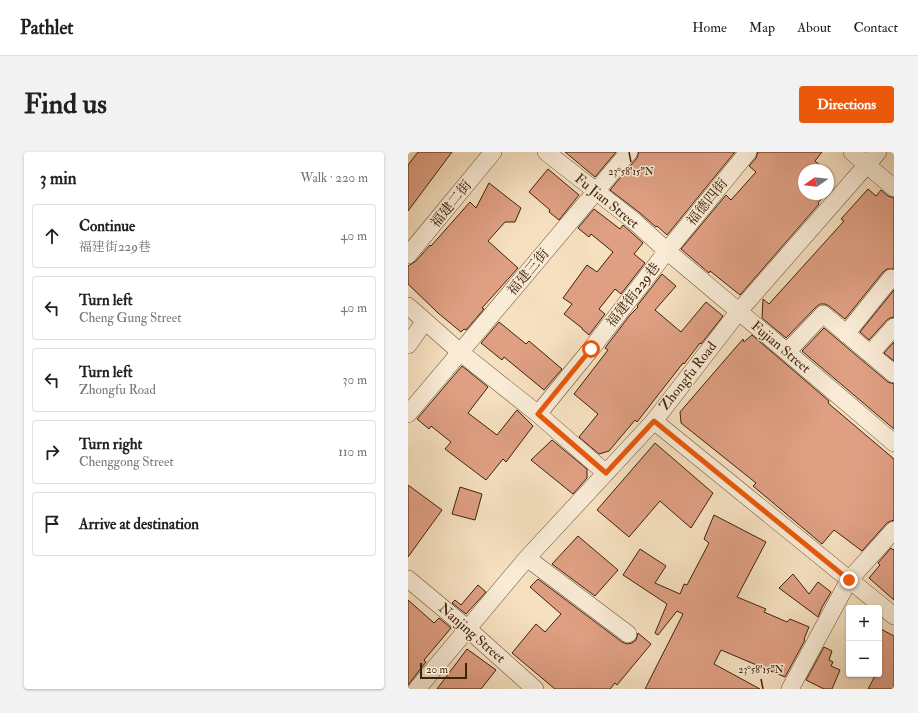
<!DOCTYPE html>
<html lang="en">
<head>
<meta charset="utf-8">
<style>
	body { margin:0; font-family:"IM FELL Double Pica","Noto Serif TC",serif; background:#f2f2f2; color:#222 }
	.controls { position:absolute; right:12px; bottom:12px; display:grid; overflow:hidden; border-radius:4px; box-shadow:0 1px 3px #0004 }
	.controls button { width:36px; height:36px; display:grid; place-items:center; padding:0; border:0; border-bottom:1px solid #e0e0e0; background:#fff; color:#222; font:20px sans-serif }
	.compass { position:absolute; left:390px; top:12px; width:36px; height:36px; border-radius:50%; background:#fff; box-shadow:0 1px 3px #0004; rotate:256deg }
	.scale { position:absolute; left:12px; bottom:10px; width:47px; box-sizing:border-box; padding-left:4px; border:2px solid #3d2309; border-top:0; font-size:11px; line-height:14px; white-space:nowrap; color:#3d2309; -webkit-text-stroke:3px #f9ebd6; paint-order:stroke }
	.stop { position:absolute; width:12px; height:12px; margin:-9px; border:3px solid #ea580c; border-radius:50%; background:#fff }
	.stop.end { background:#ea580c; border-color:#fff; box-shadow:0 1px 4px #0008 }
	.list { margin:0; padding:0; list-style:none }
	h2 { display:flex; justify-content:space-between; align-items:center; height:52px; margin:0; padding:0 16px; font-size:17px }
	h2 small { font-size:13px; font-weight:400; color:#767676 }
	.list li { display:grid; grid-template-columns:26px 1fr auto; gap:12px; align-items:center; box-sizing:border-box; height:64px; margin:0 8px 8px; padding:0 8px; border:1px solid #e0e0e0; border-radius:4px }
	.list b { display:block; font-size:15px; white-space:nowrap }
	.list p { margin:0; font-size:13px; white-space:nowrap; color:#767676 }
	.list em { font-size:13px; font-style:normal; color:#767676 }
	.icon { flex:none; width:22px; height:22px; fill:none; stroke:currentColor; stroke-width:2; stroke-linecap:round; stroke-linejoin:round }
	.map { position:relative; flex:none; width:486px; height:537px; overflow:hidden; border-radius:4px }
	header { display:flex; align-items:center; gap:24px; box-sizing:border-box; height:56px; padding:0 20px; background:#fff; border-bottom:1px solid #e0e0e0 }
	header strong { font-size:19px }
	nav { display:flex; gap:22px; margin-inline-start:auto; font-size:14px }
	.intro { display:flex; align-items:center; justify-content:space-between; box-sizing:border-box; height:96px; padding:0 24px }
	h1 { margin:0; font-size:28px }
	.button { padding:10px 18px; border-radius:4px; background:#ea580c; color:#fff; font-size:14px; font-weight:700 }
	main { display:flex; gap:24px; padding:0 24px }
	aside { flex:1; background:#fff; border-radius:4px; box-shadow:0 1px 3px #0004 }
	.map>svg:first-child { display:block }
	.building { fill:#df9f83; stroke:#3d2309 }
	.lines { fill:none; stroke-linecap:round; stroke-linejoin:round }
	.minor-casing { stroke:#6b5237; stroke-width:18 }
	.minor { stroke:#f9ebd6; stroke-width:17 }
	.route { stroke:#ea580c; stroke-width:5 }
	.ticks { fill:none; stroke:#3d2309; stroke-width:1.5 }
	.labels { text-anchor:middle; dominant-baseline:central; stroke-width:3; stroke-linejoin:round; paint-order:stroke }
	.street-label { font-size:14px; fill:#3d2309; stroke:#f9ebd6 }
	.ticks-label { font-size:10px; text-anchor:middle; fill:#3d2309; stroke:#f9ebd6; stroke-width:3; stroke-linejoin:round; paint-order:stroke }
</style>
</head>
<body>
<header>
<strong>Pathlet</strong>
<nav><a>Home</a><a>Map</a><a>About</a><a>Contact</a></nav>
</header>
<div class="intro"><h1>Find us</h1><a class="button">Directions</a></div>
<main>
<aside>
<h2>3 min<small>Walk · 220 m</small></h2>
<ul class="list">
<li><svg class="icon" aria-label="ahead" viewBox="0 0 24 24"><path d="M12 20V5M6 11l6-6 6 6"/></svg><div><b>Continue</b><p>福建街229巷</p></div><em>40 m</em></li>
<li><svg class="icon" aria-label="left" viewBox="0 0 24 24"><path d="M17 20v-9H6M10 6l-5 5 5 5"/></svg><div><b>Turn left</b><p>Cheng Gung Street</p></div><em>40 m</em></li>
<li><svg class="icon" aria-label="left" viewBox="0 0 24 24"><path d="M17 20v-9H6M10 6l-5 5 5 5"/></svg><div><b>Turn left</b><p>Zhongfu Road</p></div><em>30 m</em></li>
<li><svg class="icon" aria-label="right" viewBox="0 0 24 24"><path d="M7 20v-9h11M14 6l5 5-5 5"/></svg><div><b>Turn right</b><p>Chenggong Street</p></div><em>110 m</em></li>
<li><svg class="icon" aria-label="arrive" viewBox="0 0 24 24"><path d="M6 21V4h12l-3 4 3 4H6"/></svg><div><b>Arrive at destination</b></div></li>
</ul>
</aside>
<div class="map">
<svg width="486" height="537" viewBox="0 0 486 537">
	<rect width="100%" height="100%" fill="#f6e0c0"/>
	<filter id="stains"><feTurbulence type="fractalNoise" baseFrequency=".005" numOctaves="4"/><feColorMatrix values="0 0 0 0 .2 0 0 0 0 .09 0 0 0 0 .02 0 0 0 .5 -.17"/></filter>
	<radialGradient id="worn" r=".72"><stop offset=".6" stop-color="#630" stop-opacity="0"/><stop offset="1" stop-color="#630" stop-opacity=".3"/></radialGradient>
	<path class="building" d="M10,0H44L0,59V13Z
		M157,0H208L187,25Z
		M231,0H327L259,83L249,74L248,75L232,61L202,38L229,6Z
		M350,0H414L407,9L417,18H396V42H418L410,51L411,52L332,143L302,119L301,121L273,97L318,43L323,48L348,20L341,14L348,6Z
		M140,17L171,43L151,68L141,60L142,58L121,40Z
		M81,31L113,56L107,70H97L80,89L110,116L74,156L76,157L58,178L56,177L53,180L30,161L0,132V114L8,109L22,93L23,94L62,50L68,56Z
		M460,37L468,44L473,38L480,44L486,46V117H479L475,120L437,167L421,154L417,152H412L408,155L378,186L354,166L355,147L361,152L436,69L433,67Z
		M186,57L212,77L215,73L235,91L226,102L237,111L213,142L207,137L191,157L197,162L181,183L174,177V176L156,162L164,152L155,146L179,113L189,120L205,100L183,82L181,85L170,76Z
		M254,122L268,134L247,158L273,180L298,150L315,164L293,192L292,191L276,212L275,211L229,270L227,268L201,299L191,302L171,285L190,262L166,242L200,198L197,196L222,163L230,155L229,154Z
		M486,138V165L482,166L479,168L461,188L452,180Z
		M91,170L118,192L121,189L154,217L136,238L96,205L94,208L73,191Z
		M416,176L480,230L486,232V277L394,199Z
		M344,183L421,249L420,251L486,307V368L483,369L479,371L454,399L426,378L414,392L345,334L348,331L273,271L272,260L335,187L336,190Z
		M486,190V209L476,201Z
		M54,214L80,235L60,261L89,283L109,258L125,274L98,310L95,307L78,328L37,297L43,290L23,274L21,277L9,267Z
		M144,288L179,317V326L165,342L123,308Z
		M247,291L305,341L283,376L252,349L221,385L189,358Z
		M0,333L34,358L0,405Z
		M52,335L74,342L67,368L44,362Z
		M306,363L358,390L329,445L358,457L356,460L379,470L382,467L401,475L396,487L397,488L377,525L313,498L306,512L352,537H237L275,462L269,459L250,483L247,481L259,452L215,423L232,397L258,414L247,431L272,442L276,432L279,433L301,391L296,387Z
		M170,384L210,418L187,444L144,412Z
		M483,396L485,398L486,397V448L461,426L472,413L470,411Z
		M385,422L401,442L410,430L423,440L413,457V458L410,465L371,436Z
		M130,427L214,490L219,492L224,491L228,488L230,481L243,492L209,533L207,531L202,537H147L104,501L128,472L137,480L153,462L122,435Z
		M70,433L78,440L58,462L44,451L47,448L53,453Z
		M0,448L26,471L31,466L43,476L16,508L18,510L0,533Z
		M471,476L486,484V537H460L468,522H471Z
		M416,495L424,499L421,508L425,510L423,514L432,518L424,537H416L398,528Z
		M59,497L88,518L73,537H29Z"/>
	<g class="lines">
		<defs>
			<path id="minor" d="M138,0L226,69L259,99L379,200L486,291
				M444,0L486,36
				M0,103L85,0
				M0,154L52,200L130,262L198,321
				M438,182L483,126L486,128
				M0,193L17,169
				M379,200L415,162L486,222
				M462,202L486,175
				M0,262L221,0
				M130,262L183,197L259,99L340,0
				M246,269L486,464
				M119,406L220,482
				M0,427L60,477L127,537
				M9,537L119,406L246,269L331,159L470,0
				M382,537L441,428L486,378"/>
		</defs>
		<use href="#minor" class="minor-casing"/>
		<use href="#minor" class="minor"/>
	</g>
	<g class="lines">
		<path class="route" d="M183,197L130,262L198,321L246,269L441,428"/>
	</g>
	<path class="ticks" d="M221,0L223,10M353,527L355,537"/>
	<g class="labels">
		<g class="street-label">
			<text transform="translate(199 49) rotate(39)">Fu Jian Street</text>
			<text transform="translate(299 50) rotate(-51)">福德四街</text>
			<text transform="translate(43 52) rotate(-51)">福建二街</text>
			<text transform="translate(120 120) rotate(-50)">福建三街</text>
			<text transform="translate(225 143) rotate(-52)">福建街229巷</text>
			<text transform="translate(373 195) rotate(40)">Fujian Street</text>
			<text transform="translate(280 224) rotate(-52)">Zhongfu Road</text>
			<text transform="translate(64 481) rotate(41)">Nanjing Street</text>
		</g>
	</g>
	<g class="ticks-label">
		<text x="223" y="23">23°58'15"N</text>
		<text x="353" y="521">23°58'15"N</text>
	</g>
	<rect width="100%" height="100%" filter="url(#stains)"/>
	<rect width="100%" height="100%" fill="url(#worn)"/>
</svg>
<div class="controls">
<button>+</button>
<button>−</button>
</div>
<svg class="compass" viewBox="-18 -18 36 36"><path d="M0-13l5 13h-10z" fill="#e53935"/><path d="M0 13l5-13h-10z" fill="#767676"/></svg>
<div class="scale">20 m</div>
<div class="stop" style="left:183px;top:197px"></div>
<div class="stop end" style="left:441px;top:428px"></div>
</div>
</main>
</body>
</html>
